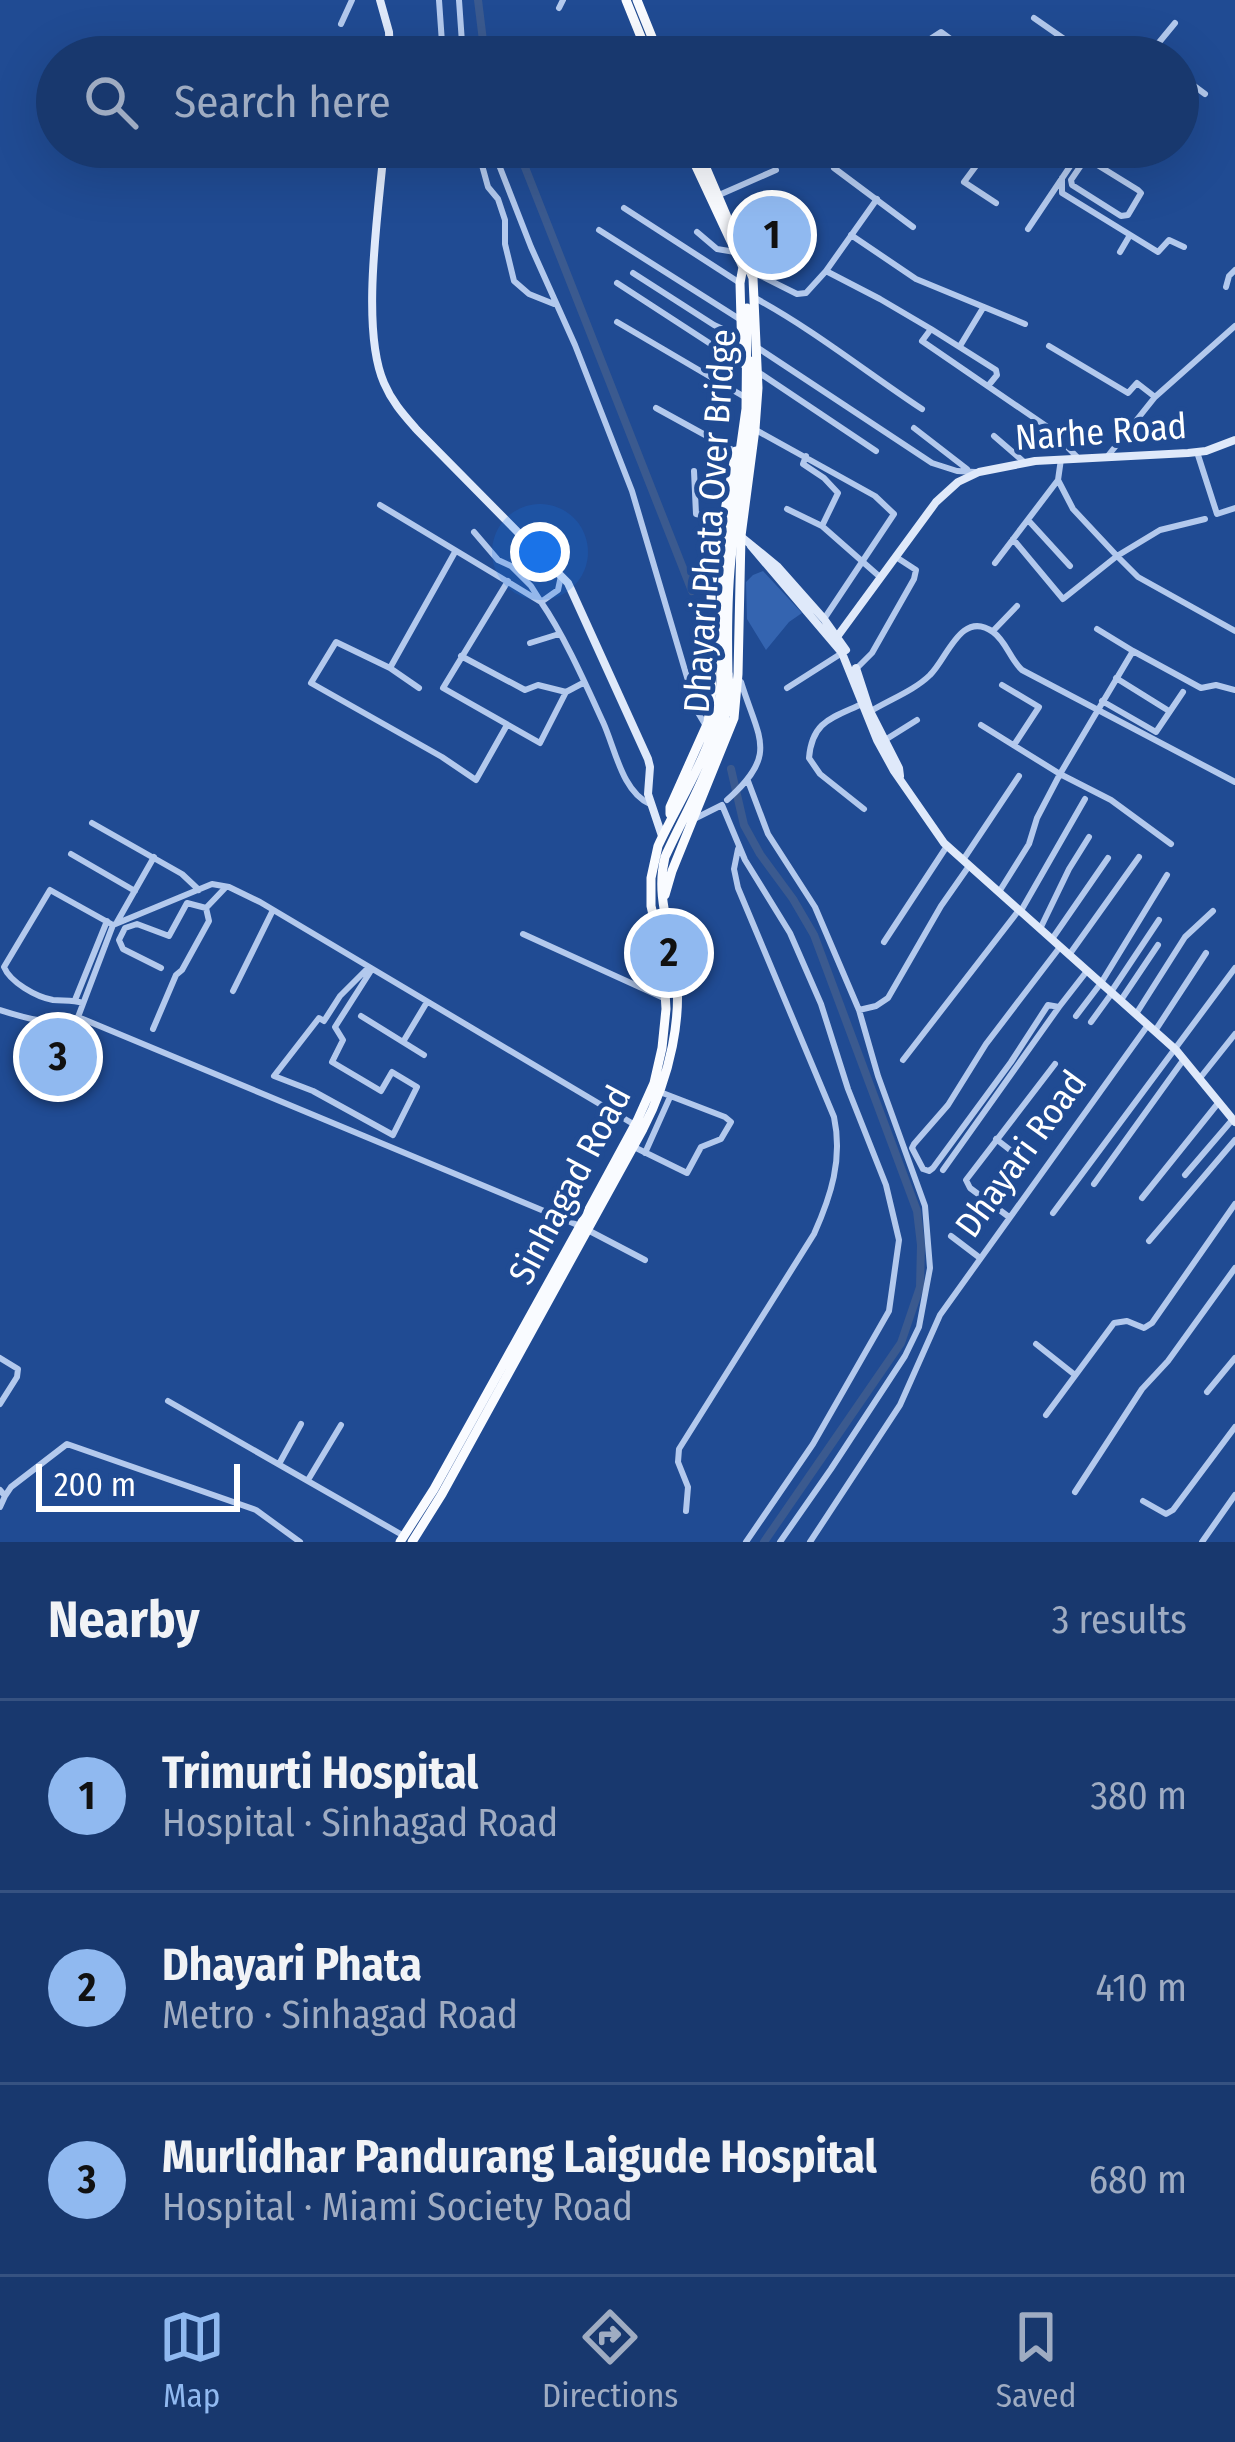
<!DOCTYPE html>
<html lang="en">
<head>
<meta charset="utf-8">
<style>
	body { margin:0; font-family:"Fira Sans Condensed",sans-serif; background:#213f73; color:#f1f3f6 }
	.scale { position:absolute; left:36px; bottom:30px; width:204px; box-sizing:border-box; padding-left:12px; border:6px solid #fff; border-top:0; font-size:33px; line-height:42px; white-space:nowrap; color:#fff; -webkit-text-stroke:9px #204b93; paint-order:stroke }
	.you { position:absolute; left:540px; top:552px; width:42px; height:42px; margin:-30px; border:9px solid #fff; border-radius:50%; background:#1a73e8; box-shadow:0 0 0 18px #1a73e833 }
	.badge { display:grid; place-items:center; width:78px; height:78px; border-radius:50%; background:#90b9f0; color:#111; font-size:39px; font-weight:700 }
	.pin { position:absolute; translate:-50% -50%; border:6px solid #fff; box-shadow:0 3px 12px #0006 }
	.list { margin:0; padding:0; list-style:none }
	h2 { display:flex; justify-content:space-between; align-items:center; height:156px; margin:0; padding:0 48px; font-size:51px }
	h2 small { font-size:39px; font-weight:400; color:#9facc2 }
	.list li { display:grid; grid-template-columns:78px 1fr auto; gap:36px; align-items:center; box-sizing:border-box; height:192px; padding:0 48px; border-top:3px solid #365281 }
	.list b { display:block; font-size:45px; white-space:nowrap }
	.list p { margin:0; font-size:39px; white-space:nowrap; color:#9facc2 }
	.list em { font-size:39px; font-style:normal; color:#9facc2 }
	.icon { flex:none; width:66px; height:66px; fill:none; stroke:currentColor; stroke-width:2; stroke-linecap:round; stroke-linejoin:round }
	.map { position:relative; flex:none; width:1235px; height:1542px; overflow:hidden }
	.search { position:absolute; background:#18386e; box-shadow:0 12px 48px #0002; left:36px; right:36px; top:36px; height:132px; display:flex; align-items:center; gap:30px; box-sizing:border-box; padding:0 42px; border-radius:66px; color:#9facc2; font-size:45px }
	.sheet { height:732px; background:#18386e }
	nav { display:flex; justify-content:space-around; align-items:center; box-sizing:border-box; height:168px; border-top:3px solid #365281; background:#18386e; font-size:33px; color:#9facc2 }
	nav a { display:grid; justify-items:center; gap:6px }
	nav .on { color:#90b9f0 }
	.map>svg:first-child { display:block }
	.green { fill:#3464b0 }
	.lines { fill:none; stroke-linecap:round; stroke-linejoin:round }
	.canal { stroke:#3b5a8f; stroke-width:8 }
	.street { stroke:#b3c9ed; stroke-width:6 }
	.secondary { stroke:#dfe9fa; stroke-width:8 }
	.primary { stroke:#f9fbff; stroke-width:9 }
	.primary-bridge { stroke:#f9fbff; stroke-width:9 }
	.labels { text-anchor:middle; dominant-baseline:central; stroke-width:10; stroke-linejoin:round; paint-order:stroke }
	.street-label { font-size:36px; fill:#fff; stroke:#204b93 }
</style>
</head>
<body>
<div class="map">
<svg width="1235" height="1542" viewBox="0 0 1235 1542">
	<rect width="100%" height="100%" fill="#204b93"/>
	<path class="green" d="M763,571L802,613L789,622L766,650L747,619L746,582L753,575Z"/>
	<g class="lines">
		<path class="canal" d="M478,0L485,57
			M517,147L692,591
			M731,769L744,825L760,854L793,899L814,935L917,1211L921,1245L920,1287L901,1343L764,1542"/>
		<path class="street" d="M439,0L443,57
			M459,0L463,57
			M559,8L563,0
			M1034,18L1090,57
			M341,24L352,0
			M914,57L924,43L941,32L975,57
			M1147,57L1175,23
			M1178,74L1205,94
			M477,147L488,187L498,199L505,220V244L514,281L529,294L554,304
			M492,147L531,247L575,345L632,491L697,711L706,726
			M950,147L976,166
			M990,147L964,182L996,203
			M1078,153L1138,190L1141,193L1128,215L1121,216L1072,185L1071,180L1086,158
			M618,156L632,147
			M834,168L913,227
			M1062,178V193L1158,252L1169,240L1184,247
			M719,195L776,170
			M624,208L740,283
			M1028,229L1083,147
			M599,230L741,320
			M697,232L717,249L735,252
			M851,235L916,279L1025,324
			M1120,252L1130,235
			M826,271L880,299L931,329L922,341L1049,428L1078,458
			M753,272L797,294L806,293L826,271L877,199
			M633,273L714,325L742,338
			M617,283L743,365
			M1226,287L1229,276L1235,270
			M755,298C814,330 866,372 922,409
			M617,322L743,396
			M931,329L996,370L997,375L988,386
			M960,346L983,308
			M1049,346L1128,393L1137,383L1155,397
			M758,348L932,463L957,471L975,472
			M758,372L876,451
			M656,408L736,452
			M914,428L967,469
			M754,429L875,496L894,514L824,619
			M994,436L1024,462
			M1197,452L1217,514L1235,508
			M806,456L803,464L824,478L838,493L822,526
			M1107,457L1155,397L1235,326
			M1061,459L1058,480L1073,509L1117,556L1138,577L1235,631
			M694,471L696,514L723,520
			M380,505L541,602C564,635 586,685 603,722C615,748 622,792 650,804
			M787,509L822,526L880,577
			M1028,520L1070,566
			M474,532L498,560L511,566L531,586L541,602L558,590L561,576
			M1013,539L1063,599L1117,556L1160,530L1205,519
			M455,552L390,668L336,642L311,683L442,757L476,780L507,725
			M995,563L1058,480
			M508,581L443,688L540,743L566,692L583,683
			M1097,629L1133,651
			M993,631L1017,606
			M530,643L559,634
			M461,656L525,690L538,685L566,692
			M390,668L419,688
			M856,669L872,653L914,579L916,570L896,557
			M1116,678L1169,711
			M1002,685L1039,707L1014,745
			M787,688L842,653
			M1102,701L1156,732L1183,692
			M862,704C832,718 812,721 809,758L820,774L864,809
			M871,711C889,700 915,690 930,675C947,659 961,609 993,632C1006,641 1010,659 1022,670L1235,782
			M981,725L1060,774L1111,800L1171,844
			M885,740L917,720
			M748,781L768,834L815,907L859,1010L876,1006L888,998L941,906L969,866
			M727,800C779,754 759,740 741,682
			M694,819L722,805L745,860L790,933L821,1004L848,1089L886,1185L899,1240L889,1311L813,1444L746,1542
			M92,823L182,874L199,890
			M71,854L135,891
			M963,860L1019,776
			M999,892L1029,844L1037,818L1060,774L1133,651L1201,688L1216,685L1235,690
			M117,922L154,857
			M1040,929L1069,869L1089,837
			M523,934L666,999
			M1052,939L1108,858
			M884,942L947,846
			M1060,947L986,1044L948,1105L914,1144L912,1148L923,1169L929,1171L933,1168L1011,1062L1048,1005L1059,1007L1087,971
			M1069,955L1139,857
			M369,967L340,996L324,1021L319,1018L274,1076L313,1091L393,1135L417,1087L392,1072L381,1091L332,1062L343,1040L335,1027L372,969
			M161,968L123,949L119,940L125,928L137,924L169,936L187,903L206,908
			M233,991L273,910
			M1111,992L1159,920
			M75,1000L107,921
			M1121,1000L1158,945
			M83,1003C73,1000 64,1001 53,1000C36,997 10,982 4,967L50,890L113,925
			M0,1010C25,1018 53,1027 78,1017L113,925L212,884L229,887L260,902L635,1125
			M1136,1014L1185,937L1213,911
			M361,1016L403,1042L427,1002
			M1076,1016L1101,983L1167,875
			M78,1017L580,1226L645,1260
			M1091,1022L1112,993
			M153,1029L176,975L182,970L209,921L206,908L226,887
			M1155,1031L1206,953
			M403,1042L424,1055
			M903,1060L1019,910L1022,909L1085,799
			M1200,1078L1235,1034
			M996,1139L1023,1160
			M634,1147L687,1173L701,1147L721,1139L731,1122L725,1117L660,1092
			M645,1153L670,1097
			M943,1170L1059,1007
			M1185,1175L1233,1119
			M1094,1184L1184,1059
			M1142,1198L1219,1102
			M1053,1213L1235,968
			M1009,1217L970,1188L966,1180L1055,1064
			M951,1236L980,1258
			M1149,1241L1235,1140
			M1036,1344L1075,1375
			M0,1358L18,1369L17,1377L0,1404
			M1207,1392L1235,1358
			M168,1401L404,1536
			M1046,1415L1114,1323L1127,1321L1144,1328L1152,1323L1235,1204
			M279,1464L301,1424
			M308,1480L341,1425
			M0,1490L5,1496L0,1507
			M1075,1492L1142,1389L1168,1361L1235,1268
			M5,1496L11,1487L67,1444L256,1510L300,1542
			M1143,1501L1166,1514L1173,1510L1235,1427
			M686,1511L688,1487L678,1462L679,1449L814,1234C831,1196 843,1159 834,1117L738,888L734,869L738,849
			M780,1542L831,1469L905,1356L919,1327L930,1268L925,1206L878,1076L859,1010
			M810,1542L900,1405L940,1315L1148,1025
			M1202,1542L1235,1495"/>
		<path class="secondary" d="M380,0L389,32L390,57
			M384,147C379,209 360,328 384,383C392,402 404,415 417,430L568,583L648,759L650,767L648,794L662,836
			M739,535L777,566L824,619L846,650
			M751,546L842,653L877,740L894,771L944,843L1176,1050L1235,1122
			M834,641L936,502L958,482L979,472L1035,461L1188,453L1206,451L1235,440
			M856,668L870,711L899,768L900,776"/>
		<path class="primary" d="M626,0L649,57
			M637,0L660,57
			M687,147L743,267
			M742,357L740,283L743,267
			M670,814V807L708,722L712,690L711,586L736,451
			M665,895L672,871L734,718L738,674L741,536L755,429L758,388L753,278L697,147
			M400,1542L434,1489L580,1226L637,1121L654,1083L662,1048L666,1009L663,958L651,906V878L658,846C682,793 725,735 721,674
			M412,1542L442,1494L643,1129C669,1079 685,1015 674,958C668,923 656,893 665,857C688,806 735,730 728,674"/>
		<path class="primary-bridge" d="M721,674L719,627L724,565L746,409L747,308
			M728,674C727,632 727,591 732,550C740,487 754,426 753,361"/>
	</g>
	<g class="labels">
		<g class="street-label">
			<text transform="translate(1101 432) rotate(-4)">Narhe Road</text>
			<text transform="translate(710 521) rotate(-86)">Dhayari Phata Over Bridge</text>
			<text transform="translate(1021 1154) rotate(-54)">Dhayari Road</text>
			<text transform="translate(570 1185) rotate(-62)">Sinhagad Road</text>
		</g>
	</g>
</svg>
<div class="scale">200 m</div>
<div class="you"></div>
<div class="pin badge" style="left:772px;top:235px">1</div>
<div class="pin badge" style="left:669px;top:953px">2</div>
<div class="pin badge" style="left:58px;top:1057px">3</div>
<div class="search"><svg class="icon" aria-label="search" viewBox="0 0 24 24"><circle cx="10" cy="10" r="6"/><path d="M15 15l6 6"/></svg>Search here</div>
</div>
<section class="sheet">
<h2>Nearby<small>3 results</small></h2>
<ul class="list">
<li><span class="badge">1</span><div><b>Trimurti Hospital</b><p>Hospital · Sinhagad Road</p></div><em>380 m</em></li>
<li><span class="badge">2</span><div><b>Dhayari Phata</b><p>Metro · Sinhagad Road</p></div><em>410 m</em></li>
<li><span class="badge">3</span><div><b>Murlidhar Pandurang Laigude Hospital</b><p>Hospital · Miami Society Road</p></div><em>680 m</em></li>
</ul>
</section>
<nav>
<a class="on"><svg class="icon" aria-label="map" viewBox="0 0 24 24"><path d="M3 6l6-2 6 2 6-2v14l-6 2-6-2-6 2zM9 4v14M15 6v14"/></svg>Map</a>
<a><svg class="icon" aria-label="directions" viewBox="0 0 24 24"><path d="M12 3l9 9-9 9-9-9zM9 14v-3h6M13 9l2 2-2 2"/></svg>Directions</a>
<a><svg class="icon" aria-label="saved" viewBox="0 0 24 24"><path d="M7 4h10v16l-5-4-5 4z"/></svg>Saved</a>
</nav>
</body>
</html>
